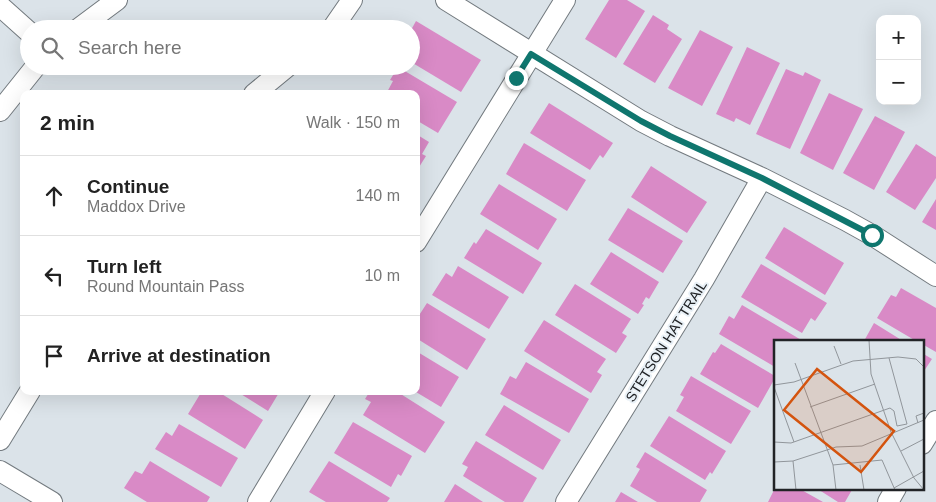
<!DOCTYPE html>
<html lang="en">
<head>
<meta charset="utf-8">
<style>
	body { margin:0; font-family:Arial,sans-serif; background:#f2f2f2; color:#222 }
	.controls { position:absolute; right:15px; top:15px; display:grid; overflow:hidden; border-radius:10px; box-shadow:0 5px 20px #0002 }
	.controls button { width:45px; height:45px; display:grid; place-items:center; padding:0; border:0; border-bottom:1px solid #e0e0e0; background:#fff; color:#222; font:25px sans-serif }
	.stop { position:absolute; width:15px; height:15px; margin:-11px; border:4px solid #0f766e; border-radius:50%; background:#fff }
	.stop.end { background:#0f766e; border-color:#fff; box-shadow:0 1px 5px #0008 }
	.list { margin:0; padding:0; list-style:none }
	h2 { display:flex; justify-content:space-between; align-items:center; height:65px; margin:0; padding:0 20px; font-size:21px }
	h2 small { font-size:16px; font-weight:400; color:#767676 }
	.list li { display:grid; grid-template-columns:32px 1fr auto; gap:15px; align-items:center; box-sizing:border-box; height:80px; padding:0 20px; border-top:1px solid #e0e0e0 }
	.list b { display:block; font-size:19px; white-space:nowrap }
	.list p { margin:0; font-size:16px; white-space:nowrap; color:#767676 }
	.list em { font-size:16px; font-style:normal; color:#767676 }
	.icon { flex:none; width:28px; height:28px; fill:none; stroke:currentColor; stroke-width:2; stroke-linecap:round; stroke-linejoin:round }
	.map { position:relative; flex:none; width:936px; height:502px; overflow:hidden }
	.search { position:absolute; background:#fff; box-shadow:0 5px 20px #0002; left:20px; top:20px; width:400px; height:55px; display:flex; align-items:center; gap:12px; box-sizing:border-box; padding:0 18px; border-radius:28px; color:#767676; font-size:19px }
	.panel { position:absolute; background:#fff; box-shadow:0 5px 20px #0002; left:20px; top:90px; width:400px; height:305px; border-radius:10px }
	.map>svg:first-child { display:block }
	.building { fill:#d98ac6 }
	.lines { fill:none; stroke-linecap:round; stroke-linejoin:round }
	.street-casing { stroke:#737a7f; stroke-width:22 }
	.street { stroke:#fff; stroke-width:20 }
	.route { stroke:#0f766e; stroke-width:6 }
	.labels { text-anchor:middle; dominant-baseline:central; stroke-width:4; stroke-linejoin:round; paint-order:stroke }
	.street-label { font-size:14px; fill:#212326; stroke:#e8f0f6 }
	.inset-road { fill:none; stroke:#91969b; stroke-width:1 }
	.view { fill:#d4540f; fill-opacity:0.15; stroke:#d4540f; stroke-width:2.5 }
	.inset-edge { fill:none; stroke:#212326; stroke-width:2.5 }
</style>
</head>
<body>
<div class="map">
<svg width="936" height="502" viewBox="0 0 936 502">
	<rect width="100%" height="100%" fill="#dbe3e9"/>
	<path class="building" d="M609,0H627L645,11L616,58L585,39Z
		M653,15L669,25L667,29L682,39L655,83L623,64Z
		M416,21L481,60L461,92L411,62V30Z
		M700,30L733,47L702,106L668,88Z
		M747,47L780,63L750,125L736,118L734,122L716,114Z
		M398,67L457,102L438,133L416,120V94H386L393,81L390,80Z
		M786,69L803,76L805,72L821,80L790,149L756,134Z
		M829,93L863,109L833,170L800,153Z
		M549,103L613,143L603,158L600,155L590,170L530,133Z
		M875,116L905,132L874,190L843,173Z
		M416,134L429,142L422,154L426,156L416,172Z
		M524,143L586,180L567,211L506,174Z
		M916,144L936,157V178L915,210L886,192Z
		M651,166L707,202L687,233L631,197Z
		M499,184L557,219L538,250L480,214Z
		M936,199V230L922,222Z
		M628,208L683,241L663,273L608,240Z
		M784,227L844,263L825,295L765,258Z
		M486,229L542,263L523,294L464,258L474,242L476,244Z
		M611,252L659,282L649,299L646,297L642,304L644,305L638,314L590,284Z
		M761,264L827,303L815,321L811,318L802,333L741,297Z
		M458,266L509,297L489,329L432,295L446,273L452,277Z
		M575,284L631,319L622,333L627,336L616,353L555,315Z
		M901,288L936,308V352L922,344V341H916L877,318L891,295L896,297Z
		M427,303L486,339L467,370L416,338V320Z
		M742,305L803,341H775V367L719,334L729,316L734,319Z
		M544,320L606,359L597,372L602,375L591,393L524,351Z
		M874,323L903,341H864Z
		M721,344L775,376V378L758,408L700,374L713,352L715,353Z
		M416,351L459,377L441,407L416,392Z
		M922,353L932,359L922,374Z
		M526,362L589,399L569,433L500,394L510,376L516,379Z
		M691,376L751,411L731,444L676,411L684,397L680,395Z
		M202,391H217L263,420L245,449L188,414Z
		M236,391H280L268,411Z
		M370,391H396L445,422L425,453L363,415L371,402L365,399Z
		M504,405L561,440L543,470L485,435Z
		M669,416L726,451L712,474L710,472L705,480L650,446Z
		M353,422L412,456L401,476L398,474L391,487L334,453Z
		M179,424L238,458L221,487L155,449L166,432L172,436Z
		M476,441L537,478L523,502H505L463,476L468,467L462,464Z
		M645,452L707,490L700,502H657L630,486L640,469L636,467Z
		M150,461L210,497L207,502H147L124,488L135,471L142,474Z
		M329,461L390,498L387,502H326L309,492Z
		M455,484L483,502H444Z
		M775,488H798L823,502H768Z
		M816,488H853L845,502H838Z
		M621,492L638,502H615Z"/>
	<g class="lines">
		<defs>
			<path id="street" d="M446,0L641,121L670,136L762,178L845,220L872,235L936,276
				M0,6L29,32
				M78,29L117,0
				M332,29L352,0
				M254,94L288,66
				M0,111L36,66
				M416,242L565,0
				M0,440L30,391
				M922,444L936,421
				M0,471L52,502
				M258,502L325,391
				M566,502L704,279L762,178
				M888,502L896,488"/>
		</defs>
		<use href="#street" class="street-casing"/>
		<use href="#street" class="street"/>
	</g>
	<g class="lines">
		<path class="route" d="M516,78L531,54L641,121L670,136L762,178L872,235"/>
	</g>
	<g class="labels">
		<g class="street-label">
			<text transform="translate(666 341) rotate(-58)">STETSON HAT TRAIL</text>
		</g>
	</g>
	<g transform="translate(774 340)">
		<rect width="150" height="150" fill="#dbe3e9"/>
		<path class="inset-road" d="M95,0L97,34L117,92L140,138L150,150M60,6L67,24M21,23L59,125L62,150M0,45L20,42L79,21L124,17L142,19L150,27M0,47L20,102M36,67L101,44M144,83L142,76L150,73M0,102L17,103L116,68L120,71L123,86L133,84L115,18M127,111L150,99M19,121L22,150M0,122L19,121L62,107L88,106L150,80M59,125L108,120L121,150M86,125L90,150M120,148L150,131"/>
		<path class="view" d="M43,29L120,91L87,132L10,70Z"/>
		<rect width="150" height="150" class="inset-edge"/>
	</g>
</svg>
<div class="controls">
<button>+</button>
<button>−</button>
</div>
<div class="stop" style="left:872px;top:235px"></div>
<div class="stop end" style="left:516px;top:78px"></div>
<div class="search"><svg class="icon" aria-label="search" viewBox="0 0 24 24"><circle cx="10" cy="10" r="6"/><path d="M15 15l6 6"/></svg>Search here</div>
<section class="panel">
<h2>2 min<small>Walk · 150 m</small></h2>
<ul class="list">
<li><svg class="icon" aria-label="ahead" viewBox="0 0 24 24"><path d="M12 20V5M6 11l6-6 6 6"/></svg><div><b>Continue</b><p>Maddox Drive</p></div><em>140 m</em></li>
<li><svg class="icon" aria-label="left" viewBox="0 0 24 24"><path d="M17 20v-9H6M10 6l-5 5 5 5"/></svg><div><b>Turn left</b><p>Round Mountain Pass</p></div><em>10 m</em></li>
<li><svg class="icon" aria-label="arrive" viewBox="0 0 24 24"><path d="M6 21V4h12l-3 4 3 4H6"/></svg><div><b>Arrive at destination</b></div></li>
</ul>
</section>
</div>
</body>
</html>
